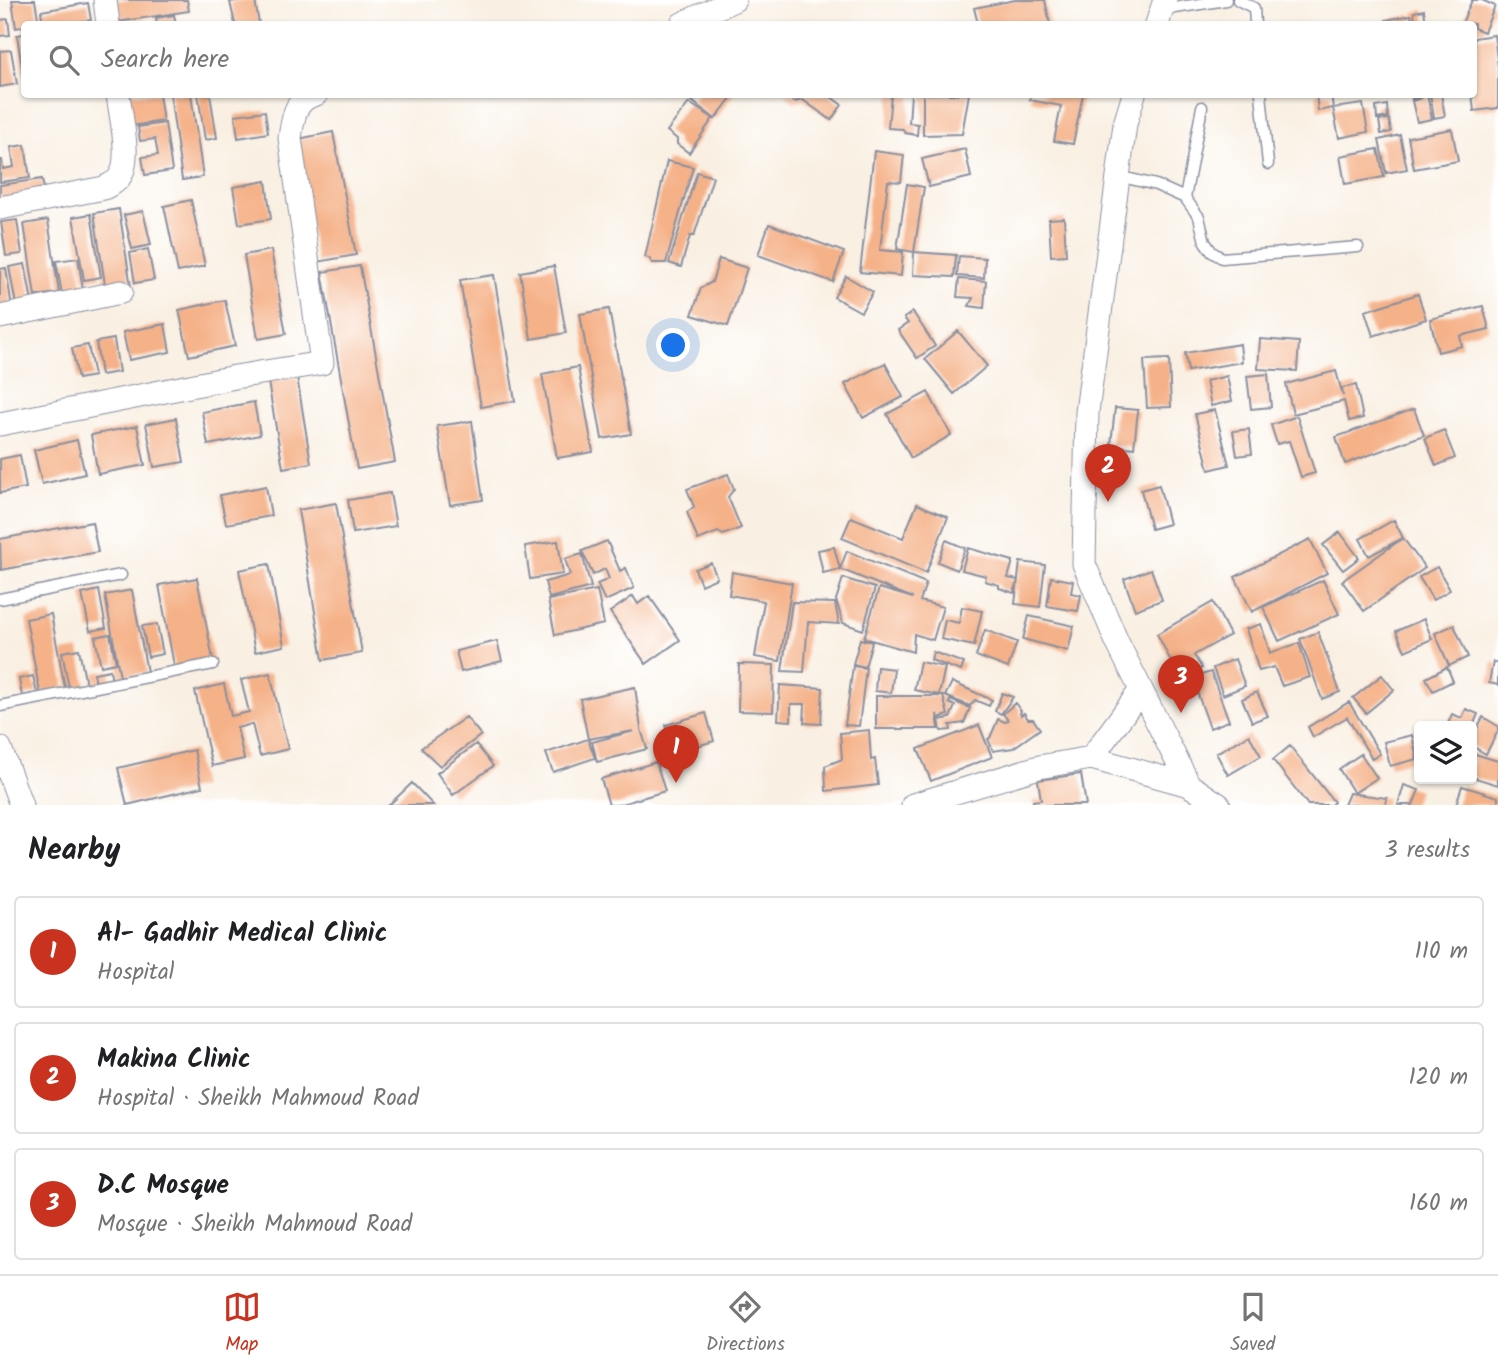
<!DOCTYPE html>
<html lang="en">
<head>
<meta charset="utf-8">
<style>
	body { margin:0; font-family:Kalam,sans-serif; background:#f2f2f2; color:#202124 }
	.controls { position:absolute; right:21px; bottom:21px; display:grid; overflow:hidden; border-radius:7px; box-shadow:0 2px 5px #0004 }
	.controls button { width:63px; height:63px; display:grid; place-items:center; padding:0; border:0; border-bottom:2px solid #e0e0e0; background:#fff; color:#202124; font:35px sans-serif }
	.you { position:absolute; left:674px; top:346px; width:24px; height:24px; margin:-18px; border:5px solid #fff; border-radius:50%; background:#1a73e8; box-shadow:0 0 0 10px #1a73e833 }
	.badge { display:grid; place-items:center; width:46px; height:46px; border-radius:50%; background:#c8321e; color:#fff; font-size:23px; font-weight:700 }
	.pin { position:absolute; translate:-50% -58px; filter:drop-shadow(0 2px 4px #0008) }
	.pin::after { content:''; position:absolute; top:37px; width:24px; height:21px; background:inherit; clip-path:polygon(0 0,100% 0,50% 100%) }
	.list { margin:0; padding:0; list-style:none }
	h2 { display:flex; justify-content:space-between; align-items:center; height:91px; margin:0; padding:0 28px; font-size:30px }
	h2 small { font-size:23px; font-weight:400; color:#757577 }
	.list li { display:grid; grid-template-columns:46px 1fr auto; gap:21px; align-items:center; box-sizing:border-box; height:112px; margin:0 14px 14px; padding:0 14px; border:2px solid #e0e0e0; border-radius:7px }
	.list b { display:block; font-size:26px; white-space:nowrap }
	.list p { margin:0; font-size:23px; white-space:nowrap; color:#757577 }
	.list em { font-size:23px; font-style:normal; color:#757577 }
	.icon { flex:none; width:38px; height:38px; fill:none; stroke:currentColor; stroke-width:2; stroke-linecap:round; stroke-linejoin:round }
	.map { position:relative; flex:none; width:1498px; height:805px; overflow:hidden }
	.search { position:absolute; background:#fff; box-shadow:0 2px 5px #0004; left:21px; right:21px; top:21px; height:77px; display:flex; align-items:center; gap:18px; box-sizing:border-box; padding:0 24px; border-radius:7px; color:#757577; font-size:26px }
	.sheet { height:469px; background:#fff }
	nav { display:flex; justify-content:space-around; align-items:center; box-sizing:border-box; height:98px; border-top:2px solid #e0e0e0; background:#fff; font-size:19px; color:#757577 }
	nav a { display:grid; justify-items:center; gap:4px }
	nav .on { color:#c8321e }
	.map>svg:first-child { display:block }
	.building { fill:#f5b187 }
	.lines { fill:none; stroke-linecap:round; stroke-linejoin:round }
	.lane-casing { stroke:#8a90a0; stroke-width:13 }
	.street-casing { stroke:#8a90a0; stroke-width:25 }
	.lane { stroke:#fff; stroke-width:10 }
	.street { stroke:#fff; stroke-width:23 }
</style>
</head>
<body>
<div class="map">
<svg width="1498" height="805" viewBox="0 0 1498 805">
	<rect width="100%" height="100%" fill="#fff"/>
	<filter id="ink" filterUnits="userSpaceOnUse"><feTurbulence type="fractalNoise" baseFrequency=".0143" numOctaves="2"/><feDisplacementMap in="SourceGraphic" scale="14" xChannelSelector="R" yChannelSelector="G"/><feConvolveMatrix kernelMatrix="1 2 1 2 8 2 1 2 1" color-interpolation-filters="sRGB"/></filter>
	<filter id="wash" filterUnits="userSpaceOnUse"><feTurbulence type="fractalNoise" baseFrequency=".00686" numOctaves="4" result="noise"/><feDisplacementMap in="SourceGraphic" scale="28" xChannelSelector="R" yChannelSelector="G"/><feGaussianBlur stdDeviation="1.57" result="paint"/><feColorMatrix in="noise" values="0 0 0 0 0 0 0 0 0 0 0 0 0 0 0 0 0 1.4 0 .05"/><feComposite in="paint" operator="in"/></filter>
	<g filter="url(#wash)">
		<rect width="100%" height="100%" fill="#f9f0e3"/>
		<g id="blocks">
			<path class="building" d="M12,0H35L39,24H24V26L16,28Z
				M108,0H187L189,11L111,23Z
				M241,0H255L259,24H235L230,2Z
				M1015,0H1045L1050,24H978L974,8Z
				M1472,0H1482L1495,6L1484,32L1474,28V24L1462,23Z
				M88,3L91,20L66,24H43L41,11Z
				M1424,10L1426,24H1415L1414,12Z
				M174,15L176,24H157L156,18Z
				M1411,15L1413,24H1387L1386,20Z
				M8,19L10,35L0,36V20Z
				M24,34V75H23L17,35Z
				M1494,35L1498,67V108L1474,111L1472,94L1474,38Z
				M11,50L17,84L0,87V51Z
				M119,94H159L163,121L125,127Z
				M170,94H191L203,177L182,180Z
				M198,94H210L217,138L205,140Z
				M698,94H734L715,119L692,101Z
				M784,94H827L842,105L831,120L803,100L794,102Z
				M891,94H911L909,123L918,124L917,135L905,133L903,129L888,128Z
				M923,94H969L962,134L923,135Z
				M1031,94H1083L1073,144L1054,141L1061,106L1030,100Z
				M1316,94H1331L1333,108L1363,104L1368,132L1339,138L1333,108L1318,111Z
				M1411,94H1427L1432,119L1417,122L1412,101L1422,98L1412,99Z
				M1430,94H1441L1445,116L1434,118Z
				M689,103L713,118L689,153L677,144V139L667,131Z
				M1387,105L1388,117L1377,119L1376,107Z
				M265,111L268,133L238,138L235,115Z
				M1389,119L1391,132L1381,134L1379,120Z
				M165,123L172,171L145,175L142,157L158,155L155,139L140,141L138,127Z
				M1452,129L1458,161L1414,169L1408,137Z
				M333,132L356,255L317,262L293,140Z
				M1400,135L1407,169L1386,173L1379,140Z
				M25,145L30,178L0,182V160H2L3,169L14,167L11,147Z
				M965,149L971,177L929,187L922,159Z
				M1378,149L1384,177L1345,184L1340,156Z
				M874,151L904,155L901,182L888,181L880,250L903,252L901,276L860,272Z
				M667,161L693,167L666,263H652L649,258L645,257Z
				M697,172L713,177L694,236H690L681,267L669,263Z
				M42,179L45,195L0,202V185Z
				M266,181L271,219L239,224L233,187Z
				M907,184L924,187L914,252L956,255L954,277L913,275L914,252L897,249Z
				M191,200L205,266L178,272L164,206Z
				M119,209L131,287L106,291L94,213Z
				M143,211L151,245L132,249L124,215Z
				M91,214L101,277L84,280L73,217Z
				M1064,218L1066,255L1051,256L1049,219Z
				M17,220L22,254L6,256L1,222Z
				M48,220L59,293L35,296L24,224Z
				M769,224L844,252L833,282L758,255Z
				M148,249L154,280L135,283L130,253Z
				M271,250L286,334L258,339L244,255Z
				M959,256L985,258L984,278L957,276Z
				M78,258L84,296L63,300L56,261Z
				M719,259L747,268L728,326L692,315L701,288L712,282Z
				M25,264L32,302L16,305L9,267Z
				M360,266L395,462L357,469L322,272Z
				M554,266L566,333L531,339L520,272Z
				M6,268L12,308L0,310V269Z
				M494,275L515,401L481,407L460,280Z
				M846,276L873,292L861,312L834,297Z
				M959,279L986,281L984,308L969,306L973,298L957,297Z
				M1418,294L1426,319L1373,336L1365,311Z
				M225,300L235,346L189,356L179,310Z
				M1483,306L1489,329L1460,336L1462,346L1438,352L1430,319Z
				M609,309L631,434L602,439L580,314Z
				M913,312L935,346L917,358L898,330L908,323L904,318Z
				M165,324L170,352L129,360L123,332Z
				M958,331L987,366L954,394L925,359Z
				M114,339L119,372L101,375L96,342Z
				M1260,339L1299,342L1297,371L1258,369Z
				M1240,344L1242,362L1188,371L1185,353Z
				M88,345L94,376L78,379L72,348Z
				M1169,359L1171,407L1147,408L1144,360Z
				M885,363L903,397L863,418L845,384Z
				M578,367L593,452L557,458L542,374Z
				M1336,371L1343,396L1342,388L1356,385L1363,418L1349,421L1344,401L1293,414L1286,384Z
				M1268,374L1271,407L1251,409L1247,376Z
				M1227,376L1232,401L1211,406L1206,381Z
				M297,377L311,463L283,468L268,382Z
				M928,392L951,435L911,458L887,414Z
				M254,402L260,435L208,445L202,412Z
				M1115,408L1138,410L1134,448L1111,445Z
				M1414,409L1424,435L1345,464L1336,437Z
				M1215,410L1229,465L1209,470L1195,414Z
				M1297,416L1315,473L1301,477L1289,441L1277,444L1271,425Z
				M176,418L184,462L154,467L146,424Z
				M472,421L483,500L450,505L437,426Z
				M137,426L145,465L98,474L91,435Z
				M1249,429L1252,454L1237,456L1233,431Z
				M1444,430L1455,458L1436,466L1425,438Z
				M77,440L85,474L42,484L34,450Z
				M20,455L26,488L0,493V459Z
				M728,474L734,489L728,497L741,528L723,535L718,532L698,540L687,512L694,507L687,489Z
				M1159,485L1169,524L1151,529L1141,490Z
				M266,486L271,516L226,524L220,495Z
				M390,493L396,526L353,533L348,500Z
				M336,503L362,653L323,660L298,510Z
				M917,504L948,517L926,573L842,538L851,517L903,538Z
				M1394,520L1403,538L1425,568L1364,611L1342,581L1403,538L1369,556L1360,539Z
				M92,522L98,552L1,570L0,539Z
				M1340,532L1359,558L1343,570L1323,545Z
				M1310,539L1327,573L1252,612L1235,577Z
				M946,540L965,548L957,570L938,562Z
				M558,541L563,574L530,579L525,546Z
				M607,541L620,571L626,568L634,588L605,601L597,584L609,579L605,569L593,575L582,551Z
				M834,547L840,569L847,551L926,583L920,601L943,607L933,640L914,634L913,652L864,638L879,588L913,598L840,569L823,573L818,550Z
				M968,548L1013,561L1008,578L1018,580L1014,593L999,588V585L985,581L986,576L962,570Z
				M582,554L591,587L549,598L545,582L570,575L565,559Z
				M1020,562L1045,565L1040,607L1015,604Z
				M711,563L717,578L701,585L695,569Z
				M269,564L284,646L255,652L239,570Z
				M1437,567L1450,590L1433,600L1419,577Z
				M1151,569L1162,600L1135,610L1124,579Z
				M732,572L792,583L780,661L755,657L764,601L729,595Z
				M1051,577L1073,581L1071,593L1081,595L1078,611L1047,606Z
				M197,578L214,664L175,671L159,585Z
				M843,578L875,588L863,630L843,623L836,600Z
				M1323,580L1339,614L1279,641L1263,607Z
				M99,590L106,628L90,631L82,594Z
				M132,590L147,672L120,677L105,595Z
				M597,590L604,624L555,635L548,600Z
				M633,596L638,604L649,596L680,640L646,664L610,612Z
				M792,602L835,603L839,624L808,622L804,672L782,671Z
				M1213,602L1230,635L1194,655L1202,668L1180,679L1157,634Z
				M962,607L982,611L974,646L941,639L945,620L959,623Z
				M51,614L65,688L40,693L26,619Z
				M1029,616L1074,626L1068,651L1023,639Z
				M1424,619L1432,639L1405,651L1396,631Z
				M157,624L163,654L148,657L142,626Z
				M1261,624L1270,653L1299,643L1310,677L1282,686L1274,667L1259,671L1246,629Z
				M1454,625L1468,657L1449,666L1435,633Z
				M985,630L1017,642L1008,668L976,656Z
				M1318,632L1340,692L1322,699L1300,639Z
				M110,634L116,663L101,666L95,637Z
				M860,639L872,642L865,667L853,664Z
				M497,641L502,661L461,672L456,651Z
				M79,649L86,685L69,688L62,652Z
				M933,652L964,663L961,671L931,660Z
				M1235,659L1245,686L1223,695L1213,668Z
				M920,662L945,667L939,695L914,690Z
				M1493,662L1498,664V685L1489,683Z
				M739,664L774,665L773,712L738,711Z
				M853,666L866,668L859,726L845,725Z
				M877,667L894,669L891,693L875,691Z
				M1447,667L1453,681L1433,691L1426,678Z
				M110,670L112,681L96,685L94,673Z
				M1211,672L1229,721L1210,728L1192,678Z
				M270,673L288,749L260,756L252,724L237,728L244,759L212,766L195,691L224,684L231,716L249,712L241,680Z
				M1382,675L1394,690L1366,713L1353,698Z
				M33,676L37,693L22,696L19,679Z
				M952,682L992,700L989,706L975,700L970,706L945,696Z
				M780,685L823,688L821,724L804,723L805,704H791V721L778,720Z
				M635,687L641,729L647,749L597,762L592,742L634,731L588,739L580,699Z
				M1257,692L1268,716L1252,722L1242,699Z
				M1002,693L1013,697L1001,714L995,711Z
				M876,696H943L948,715L939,718L937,714L939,729H876Z
				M950,700L970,708L964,723L950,725L951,730L941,731L939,720L950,718L955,706L949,703Z
				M1349,702L1380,754L1372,759L1347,717L1313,737L1308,727Z
				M1015,703L1021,711L1020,713L1021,715L1024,713L1028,719H1033L1040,729L1013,748L993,751L988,739L990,738L998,719L1005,722L1008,720L1003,714Z
				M1466,709L1478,714L1473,726H1447L1452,714L1462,718Z
				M706,713L714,741L673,753L666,725Z
				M466,717L481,735L440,766L421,748Z
				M1483,717L1498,726V731L1486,754L1472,746V738Z
				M979,725L992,757L931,781L918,749Z
				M869,730L871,760L875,759L878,785L826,791L825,766L842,759L840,733Z
				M1249,735L1261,756L1228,775L1216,753Z
				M1412,735L1417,759L1390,766L1384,742Z
				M588,739L595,758L553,772L546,753Z
				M476,744L493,766L453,795L437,773Z
				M1290,746L1334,802L1331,805H1308L1273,760Z
				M194,750L202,787L127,805L118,768Z
				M1472,753L1498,761V785L1472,777Z
				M1361,754L1377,778L1354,793L1339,769Z
				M656,762L665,791L618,805H609L601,779Z
				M1081,774L1086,805H1033V801L1041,800L1038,780Z
				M412,783L433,805H389Z
				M1404,785L1419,790L1413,805H1398Z
				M1462,786L1498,797V805H1456Z
				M1349,793L1387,798L1386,805H1344Z"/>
		</g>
	</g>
	<g filter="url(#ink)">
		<use href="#blocks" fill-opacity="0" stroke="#8a90a0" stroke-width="2"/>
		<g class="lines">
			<defs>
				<path id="lane" d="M1238,0L1254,8L1255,24
					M1162,10L1226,0
					M1261,94L1268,164
					M1118,176L1156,185L1185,198L1199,217L1205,242L1212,252L1222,258L1358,247
					M1185,198L1202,107
					M0,599L121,575
					M0,706L213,664"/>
				<path id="street" d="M105,0L108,24
					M682,24L734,0
					M1157,24L1165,0
					M1134,94L1125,124L1087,412L1084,564L1117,642L1189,785
					M0,208L104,188C109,185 115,183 118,179C133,162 120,115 118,94
					M0,317L121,292
					M0,424L235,377L322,363L290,138C293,119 294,99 316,94
					M0,748L21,805
					M1091,758L1189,785L1219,805
					M913,805L1039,767L1091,758L1141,690"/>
			</defs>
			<use href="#lane" class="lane-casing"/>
			<use href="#street" class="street-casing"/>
			<use href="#lane" class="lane"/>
			<use href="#street" class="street"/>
		</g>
	</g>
</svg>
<div class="controls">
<button><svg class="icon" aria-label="layers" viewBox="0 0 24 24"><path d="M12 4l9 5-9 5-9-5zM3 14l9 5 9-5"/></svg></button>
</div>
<div class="you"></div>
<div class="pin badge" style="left:676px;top:783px">1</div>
<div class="pin badge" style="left:1108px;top:502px">2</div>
<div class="pin badge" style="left:1181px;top:713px">3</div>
<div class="search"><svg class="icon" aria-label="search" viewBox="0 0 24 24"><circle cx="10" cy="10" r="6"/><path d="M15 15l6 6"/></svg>Search here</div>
</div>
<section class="sheet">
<h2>Nearby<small>3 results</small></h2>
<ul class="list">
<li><span class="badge">1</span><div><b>Al- Gadhir Medical Clinic</b><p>Hospital</p></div><em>110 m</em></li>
<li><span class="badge">2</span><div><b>Makina Clinic</b><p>Hospital · Sheikh Mahmoud Road</p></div><em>120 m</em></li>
<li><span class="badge">3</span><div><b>D.C Mosque</b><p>Mosque · Sheikh Mahmoud Road</p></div><em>160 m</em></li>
</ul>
</section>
<nav>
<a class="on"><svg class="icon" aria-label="map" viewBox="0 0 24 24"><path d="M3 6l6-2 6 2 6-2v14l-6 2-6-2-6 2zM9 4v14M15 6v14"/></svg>Map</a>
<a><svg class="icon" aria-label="directions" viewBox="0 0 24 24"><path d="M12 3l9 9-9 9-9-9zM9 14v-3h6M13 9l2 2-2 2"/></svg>Directions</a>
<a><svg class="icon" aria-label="saved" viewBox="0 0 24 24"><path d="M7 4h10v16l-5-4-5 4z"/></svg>Saved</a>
</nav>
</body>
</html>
